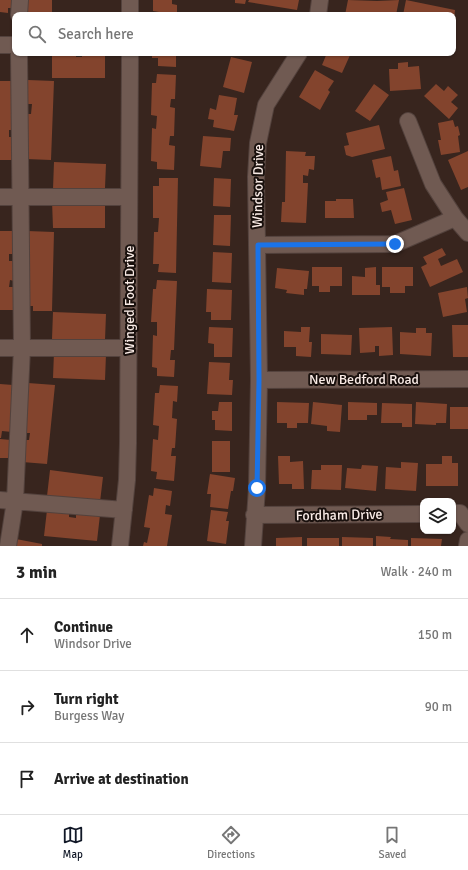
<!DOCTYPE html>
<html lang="en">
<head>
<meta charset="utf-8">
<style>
	body { margin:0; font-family:Signika,sans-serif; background:#f6f6f6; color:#222 }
	.controls { position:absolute; right:12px; bottom:12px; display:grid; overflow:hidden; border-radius:8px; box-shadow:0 1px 3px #0004 }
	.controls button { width:36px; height:36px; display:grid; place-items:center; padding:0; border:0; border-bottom:1px solid #e0e0e0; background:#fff; color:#222; font:20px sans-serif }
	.stop { position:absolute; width:12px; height:12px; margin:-9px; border:3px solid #1a73e8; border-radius:50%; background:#fff }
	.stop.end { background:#1a73e8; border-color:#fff; box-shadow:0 1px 4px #0008 }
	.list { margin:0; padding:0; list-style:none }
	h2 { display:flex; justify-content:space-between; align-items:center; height:52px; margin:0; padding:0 16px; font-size:17px }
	h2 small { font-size:13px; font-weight:400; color:#767676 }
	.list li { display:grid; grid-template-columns:26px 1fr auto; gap:12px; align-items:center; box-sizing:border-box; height:72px; padding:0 16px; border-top:1px solid #e0e0e0 }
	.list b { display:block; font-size:15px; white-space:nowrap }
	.list p { margin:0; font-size:13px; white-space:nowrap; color:#767676 }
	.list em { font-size:13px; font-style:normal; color:#767676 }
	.icon { flex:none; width:22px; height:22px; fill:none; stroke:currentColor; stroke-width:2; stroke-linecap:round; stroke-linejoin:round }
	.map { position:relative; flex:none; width:468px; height:546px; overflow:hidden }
	.search { position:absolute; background:#fff; box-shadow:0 1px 3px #0004; left:12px; right:12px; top:12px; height:44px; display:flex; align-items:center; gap:10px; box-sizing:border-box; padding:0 14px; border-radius:8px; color:#767676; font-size:15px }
	.sheet { height:268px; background:#fff }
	nav { display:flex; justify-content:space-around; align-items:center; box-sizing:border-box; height:56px; border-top:1px solid #e0e0e0; background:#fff; font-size:11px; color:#767676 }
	nav a { display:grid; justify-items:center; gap:2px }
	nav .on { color:#111827 }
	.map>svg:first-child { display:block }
	.building { fill:#83442d }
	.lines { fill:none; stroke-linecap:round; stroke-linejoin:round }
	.minor-casing { stroke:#53423d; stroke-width:18 }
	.minor { stroke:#705a52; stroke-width:16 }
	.route { stroke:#1a73e8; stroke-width:5 }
	.labels { text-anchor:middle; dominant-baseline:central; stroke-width:4; stroke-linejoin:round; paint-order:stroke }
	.street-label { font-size:14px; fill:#f9ebe6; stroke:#19100d }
</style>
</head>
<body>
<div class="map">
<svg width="468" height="546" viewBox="0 0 468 546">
	<rect width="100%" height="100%" fill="#38251e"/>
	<path class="building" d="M0,0H13V8H8V13L0,12Z
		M27,0H52V12H26Z
		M153,0H172V4L177,5V15H158L159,12L153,11Z
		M235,0H246L245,4L235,3Z
		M249,0H299L297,10L248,2Z
		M348,0L377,1L399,0L396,15H345Z
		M406,0L455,10L454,19L453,15H403Z
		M53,12L104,14V15H53Z
		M52,53H76V57H82V53H105V78H52Z
		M152,53H176V67L158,66V58H152Z
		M253,53H265V56Z
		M327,53H351L342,73L322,65Z
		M231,57L252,62L244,93L223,87Z
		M408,62V67L419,66L421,89L390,91L389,69H398V63Z
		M315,70L334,81L328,90L330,92L320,110L299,97Z
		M157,74L176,75L175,99H171L170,107L175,108L174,136H170L169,145L175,146L174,170L157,169V162L151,161L152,128L156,129L157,116L151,115L152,83H156Z
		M28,80L54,81L51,160L26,159L28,114H31L32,104H27Z
		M0,81H14V130H9V137H14V160H0Z
		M374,84L389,95L370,121L355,111Z
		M436,84L444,91L448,86L458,95L451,102L458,108L449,119L424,96Z
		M219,95L237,98L234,115H238L234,131L213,127L214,120L208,119L210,108L216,110Z
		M453,120L455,127L458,126L460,135L458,136L460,152L441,155L438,140H441L438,123Z
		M379,125L385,149L352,157L346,155L344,146L349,145L346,133Z
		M203,136L231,138L230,151H223L221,168L200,166Z
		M286,151L306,152L305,156H315L314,170L309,169L308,176L303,175V183H308L306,223L281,222L282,202H285Z
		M468,151V187L461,190L448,160Z
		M391,156L394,171L398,170L401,186L382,190L380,177L376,178L372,160Z
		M54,162L106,164L105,188H79V190L53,189Z
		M159,178H178L176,273L158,272L159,264H153L154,232H158L159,218H153V186H159Z
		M214,178L231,179L230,207L213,206Z
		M404,188L412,220L395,224L391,210L382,212L380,203L388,200L386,192Z
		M336,199H353L354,218H325V201H336Z
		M52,201H105V228H53Z
		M214,215H231L230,246L213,245Z
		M0,231H15L14,254H9V261H15L14,281L10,280L9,287H14L13,310H0Z
		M27,231L54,232L52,311H33V306H27Z
		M442,248L446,255L438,259L441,266L457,259L463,272L430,287L421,267L427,264L423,257Z
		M213,252L232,253L231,283L212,282Z
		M312,267H342V286H330V292H319V286H312Z
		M376,267V285H380V295H352V276L365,277V268Z
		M382,267H413V286H405V293H390V287H382Z
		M277,268L309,271L307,289H304V295L286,293L287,290L275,288Z
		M157,280L177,281L174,350H171L170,360H175L174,377L157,376V368L152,367L153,335L157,336V322H151L153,289H156Z
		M467,287L468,298L465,299L467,312L443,317L438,293Z
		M207,289L232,290L231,320H211V312H206Z
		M53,312L106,314L105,340L52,339Z
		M452,325H468V357H453Z
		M209,327L233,328L232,357H214V344L208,343Z
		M301,327H310L309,342H312L311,357L296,356V347H284V331L301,332Z
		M392,327L393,355L379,356V346H375V352L360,353L359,328Z
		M416,328H426V333H432L431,356L400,354V332L416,333Z
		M321,334L352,335L351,355L321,354Z
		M54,352L106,354L105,380L53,378Z
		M209,362L230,363L229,380H233L232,395L207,394Z
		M28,383L55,385L47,464L22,462L24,440H29L30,433H24Z
		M0,384L13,385L11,413H13L12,432L2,431L1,438H0Z
		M160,385L178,386L177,402L173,401L172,418L177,419L175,448H172L171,456H176L174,481L156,479L157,472L151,471L153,439L158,440L159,426L153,425L155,393H159Z
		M219,402H232V431L215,430V420H212V411H218Z
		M277,402L309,403L308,423H297V428H287V423H277Z
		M313,402L342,405L340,432L327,431V426L311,424Z
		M348,402L377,403V415H367V420H348Z
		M416,402L447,404L446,423H436V425L415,424Z
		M382,403L412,404V427H402V423H381Z
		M450,407H468V429H450Z
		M0,439L11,440L10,458H0Z
		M212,441H230V472H212Z
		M278,456H290V462L303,461L304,489H292V484H279Z
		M442,456H452V463H458V486H426V464H442Z
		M401,462L418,463L416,491L385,489L386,467L401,468Z
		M321,465H342L341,490L311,489L312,470H321Z
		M362,465L378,466L376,491L345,488L347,468L361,469Z
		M50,470L103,477L100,502L47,496Z
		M210,474L235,478L233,491H231L228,509L210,507L211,494H207Z
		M154,488L172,491L170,506L166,505L165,514L172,515L167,546H143L144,542L147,543L150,528L144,527L149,495L153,496Z
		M47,510L69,512V517L76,518V513L100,515L97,541L44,536Z
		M211,510L228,512L226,521H229L226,544L207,541Z
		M376,536L391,537L390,539L408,540V546H376Z
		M302,537V546H276V538Z
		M342,537L373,538V546H342Z
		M307,538H339V546H307Z
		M411,538L442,539L441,546H411Z
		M16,539L42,544V546H15Z"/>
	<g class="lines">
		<defs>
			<path id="minor" d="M19,15L20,0
				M130,15V0
				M318,15L320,0
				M0,45H15
				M408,121L433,184L455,218L468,233
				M0,197H129
				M258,245L395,244L455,218
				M0,348H129
				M259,380L468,379
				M0,500L124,510
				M453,513H460L468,524
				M254,515L423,514
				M8,546L15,501L22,348L19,53
				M120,546L127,480L128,443L130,53
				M253,546L257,488L259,380L256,177L258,143L266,105L299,53
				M467,546L468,540"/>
		</defs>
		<use href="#minor" class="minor-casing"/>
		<use href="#minor" class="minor"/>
	</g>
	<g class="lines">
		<path class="route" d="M257,488L259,380L258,245L395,244"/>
	</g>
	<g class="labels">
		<g class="street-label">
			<text transform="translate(258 186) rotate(-89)">Windsor Drive</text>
			<text transform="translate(129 300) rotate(-90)">Winged Foot Drive</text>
			<text x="364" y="379">New Bedford Road</text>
			<text transform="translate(339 515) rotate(-1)">Fordham Drive</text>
		</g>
	</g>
</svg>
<div class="controls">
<button><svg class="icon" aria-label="layers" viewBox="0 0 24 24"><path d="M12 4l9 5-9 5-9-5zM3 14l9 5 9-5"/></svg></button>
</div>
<div class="stop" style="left:257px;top:488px"></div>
<div class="stop end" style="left:395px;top:244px"></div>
<div class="search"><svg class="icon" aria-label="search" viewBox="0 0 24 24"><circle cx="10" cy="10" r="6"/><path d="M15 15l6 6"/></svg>Search here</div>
</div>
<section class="sheet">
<h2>3 min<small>Walk · 240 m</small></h2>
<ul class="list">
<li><svg class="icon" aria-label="ahead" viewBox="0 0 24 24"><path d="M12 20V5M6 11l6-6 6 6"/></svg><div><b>Continue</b><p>Windsor Drive</p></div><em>150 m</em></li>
<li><svg class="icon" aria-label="right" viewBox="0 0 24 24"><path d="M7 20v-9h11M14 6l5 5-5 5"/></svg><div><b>Turn right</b><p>Burgess Way</p></div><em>90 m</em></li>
<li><svg class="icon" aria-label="arrive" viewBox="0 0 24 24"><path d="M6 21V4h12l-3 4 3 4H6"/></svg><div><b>Arrive at destination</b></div></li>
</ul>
</section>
<nav>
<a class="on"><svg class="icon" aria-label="map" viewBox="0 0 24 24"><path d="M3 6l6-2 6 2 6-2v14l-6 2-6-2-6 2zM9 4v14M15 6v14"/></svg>Map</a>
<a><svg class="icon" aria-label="directions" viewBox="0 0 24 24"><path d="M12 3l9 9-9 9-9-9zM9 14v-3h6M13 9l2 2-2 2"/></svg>Directions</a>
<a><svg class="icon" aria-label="saved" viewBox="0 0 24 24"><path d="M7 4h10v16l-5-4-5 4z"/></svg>Saved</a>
</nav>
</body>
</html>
